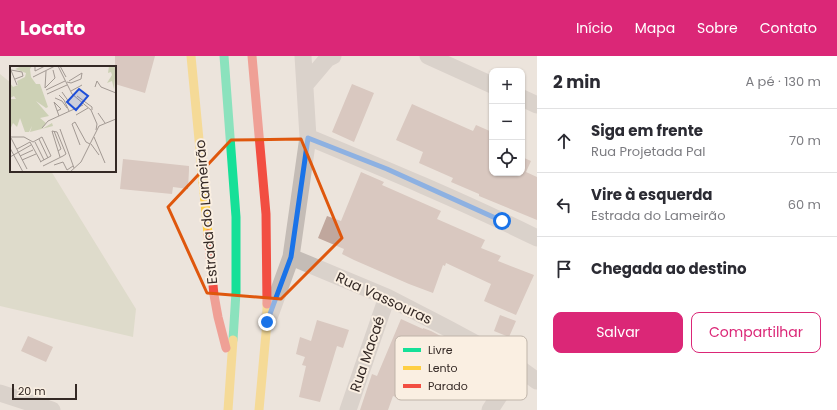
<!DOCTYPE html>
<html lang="pt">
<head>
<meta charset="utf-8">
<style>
	body { margin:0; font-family:Poppins,sans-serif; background:#f2f2f3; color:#2b2b33 }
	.controls { position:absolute; right:12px; top:12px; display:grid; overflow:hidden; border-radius:8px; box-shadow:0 1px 3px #0004 }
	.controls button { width:36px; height:36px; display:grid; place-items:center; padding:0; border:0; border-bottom:1px solid #e1e1e2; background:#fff; color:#2b2b33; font:20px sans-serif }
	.scale { position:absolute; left:12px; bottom:10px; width:65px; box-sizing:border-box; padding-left:4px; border:2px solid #342925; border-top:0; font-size:11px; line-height:14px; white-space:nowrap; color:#342925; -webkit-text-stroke:3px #faefe2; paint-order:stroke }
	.stop { position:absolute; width:12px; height:12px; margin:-9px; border:3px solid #1a73e8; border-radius:50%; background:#fff }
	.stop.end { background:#1a73e8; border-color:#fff; box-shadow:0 1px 4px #0008 }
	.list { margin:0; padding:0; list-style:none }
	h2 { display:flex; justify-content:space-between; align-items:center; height:52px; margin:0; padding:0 16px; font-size:17px }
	h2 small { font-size:13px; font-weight:400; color:#7c7c81 }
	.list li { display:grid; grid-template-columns:26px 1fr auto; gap:12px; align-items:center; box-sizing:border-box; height:64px; padding:0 16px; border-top:1px solid #e1e1e2 }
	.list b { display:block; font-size:15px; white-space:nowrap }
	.list p { margin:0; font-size:13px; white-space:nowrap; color:#7c7c81 }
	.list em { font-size:13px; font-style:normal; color:#7c7c81 }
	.actions { display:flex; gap:8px; padding:12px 16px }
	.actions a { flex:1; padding:9px 0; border:1px solid #db2777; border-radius:8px; text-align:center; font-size:14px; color:#db2777 }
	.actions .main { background:#db2777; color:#fff }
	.icon { flex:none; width:22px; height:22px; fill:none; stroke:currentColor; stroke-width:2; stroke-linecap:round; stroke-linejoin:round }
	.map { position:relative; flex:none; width:537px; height:354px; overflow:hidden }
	header { display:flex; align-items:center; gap:24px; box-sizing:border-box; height:56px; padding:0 20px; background:#db2777; color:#fff }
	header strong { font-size:19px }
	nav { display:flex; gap:22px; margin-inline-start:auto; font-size:14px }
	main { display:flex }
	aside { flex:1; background:#fff }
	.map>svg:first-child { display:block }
	.green { fill:#cdd1b5 }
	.building { fill:#c0a79d }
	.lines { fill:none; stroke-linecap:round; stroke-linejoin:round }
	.street { stroke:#c4bcb6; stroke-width:17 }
	.fast { stroke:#16e098; stroke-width:9 }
	.slow { stroke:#ffcf43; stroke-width:9 }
	.jam { stroke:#f24e42; stroke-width:9 }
	.route { stroke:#1a73e8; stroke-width:5 }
	.marked { fill:none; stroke:#df570d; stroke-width:3; stroke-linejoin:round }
	.labels { text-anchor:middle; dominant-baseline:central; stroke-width:4; stroke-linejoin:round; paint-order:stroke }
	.street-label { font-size:14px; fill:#342925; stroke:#faefe2 }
	.inset-road { fill:none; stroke:#a29993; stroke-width:1 }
	.view { fill:#1d4ed8; fill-opacity:0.15; stroke:#1d4ed8; stroke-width:2 }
	.inset-edge { fill:none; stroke:#342925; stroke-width:2 }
	.key { fill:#faefe2; stroke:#bfb4a9; stroke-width:1 }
	.key-label { font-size:11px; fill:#342925 }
</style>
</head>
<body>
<header>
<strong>Locato</strong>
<nav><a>Início</a><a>Mapa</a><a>Sobre</a><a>Contato</a></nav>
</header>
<main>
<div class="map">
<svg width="537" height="354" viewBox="0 0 537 354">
	<rect width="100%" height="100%" fill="#ece4dc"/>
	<path class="green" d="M0,18L11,27V115H51L136,253L133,281L0,250Z"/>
	<path class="building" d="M115,0H155L145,37L115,28Z
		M352,28L374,37L354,86L332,76Z
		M412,48L473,75L476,69L492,76V117H522V101L531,105L526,116L537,121V164L479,140V138L451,126L453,122L419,107L423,96L396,84Z
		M123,103L189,110V114L188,133L173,131L172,138L120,133Z
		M361,116L384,126L382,129L441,155L437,163L485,184L481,192L501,200L498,205L534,219L516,259L484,245L491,228L446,207L445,210L443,209L433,237L409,228L354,204L342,198L344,193L318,182L327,160L341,165Z
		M500,259L516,265L509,281L494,275Z
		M401,263L423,273V272L431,275L456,288L450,298L470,308L453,337L415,318L406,340L400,337L398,342L393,340L388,354H360L372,318L377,320Z
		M317,264L349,274L343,292L337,290L320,346L299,341L306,310L302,309L305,301L296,298L300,281L311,285Z
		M28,280L53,291L46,306L21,295Z"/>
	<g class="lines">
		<path class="street" d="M428,0L492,29
			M305,29L327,3L333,0
			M522,42L537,49
			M308,81C385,113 462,145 537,182
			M291,201L387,241L447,272L512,307L537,325
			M270,259L291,201L308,81L303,0
			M0,337L52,354
			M348,354L387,241
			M490,354L518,311"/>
		<path class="fast" d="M224,0L236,161V236L233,284"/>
		<path class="slow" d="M191,0L208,178
			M228,354L233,284
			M259,354L267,266V248"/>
		<path class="jam" d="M252,0L266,158L267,248
			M208,178L214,239L218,261L226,292"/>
	</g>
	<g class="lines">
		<path class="route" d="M267,266L291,201L308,82L387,113L502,165"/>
	</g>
	<path d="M0 0H537V354H0ZM301,83L342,182L281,243L207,237L168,151L231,84Z" fill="#ece4dc" fill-opacity=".55" fill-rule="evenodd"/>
	<path class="marked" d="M301,83L342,182L281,243L207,237L168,151L231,84Z"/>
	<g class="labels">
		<g class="street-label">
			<text transform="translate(206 156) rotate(-95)">Estrada do Lameirão</text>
			<text transform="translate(384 242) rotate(25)">Rua Vassouras</text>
			<text transform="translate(367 298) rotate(-71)">Rua Macaé</text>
		</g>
	</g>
	<g transform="translate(10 10)">
		<rect width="106" height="106" fill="#ece4dc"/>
		<path d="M12,0H22L20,3L21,11L26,18H30L38,41L36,42L26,35L39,50L30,52L36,57L32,63L42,57L43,60L20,66L22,60L19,66H15L10,52L7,61L3,57L0,64V33H6L4,30L0,32V17L3,21L8,19L7,15L15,11L16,7L5,3ZM99,0L106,1L104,23L102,15L97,17L102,9L101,6L98,7Z" fill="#cdd1b5"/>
		<path class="inset-road" d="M25,0V5L35,0M48,0L62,28L81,44L87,58L86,64M50,0L56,11M0,2L7,19M1,4L12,6L13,10L5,13M23,11L45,0M57,16L61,17L71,13L72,7L59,15M85,21L87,15L91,21L106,27M35,22L45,12L43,4M35,22L36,5M36,24L55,15M61,25L72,19M52,26L59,36M37,28L57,19M49,29L54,34L59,45M67,30L82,41V44M45,32L52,35L57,42M44,36L51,43L47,45M44,36L49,50M88,47L95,57M66,49L78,42M32,62L38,55L73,39M50,63L64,102M44,65L51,83L48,85M0,71H14L23,76L32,71L41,90L30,96M84,71L95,97M1,72L17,103M29,73L38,92M20,76L31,96M25,76L34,94M81,78L89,89M70,79L62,58L65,56L76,76L80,78M0,82L13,106M7,83L20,76M10,90L23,84M0,91L21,79M12,94L26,88M44,99L53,96L57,104L63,100M33,100L53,90L56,88L47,66L42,65L50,91M60,106L71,96L89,60L106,53"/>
		<path class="view" d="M69,23L78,30L66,44L57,36Z"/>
		<rect width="106" height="106" class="inset-edge"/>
	</g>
	<rect x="395" y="280" width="132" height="64" rx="6" class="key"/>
	<rect x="403" y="292" width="18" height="4" fill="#16e098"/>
	<rect x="403" y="310" width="18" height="4" fill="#ffcf43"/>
	<rect x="403" y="328" width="18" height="4" fill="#f24e42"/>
	<g class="key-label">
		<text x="428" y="298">Livre</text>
		<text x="428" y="316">Lento</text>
		<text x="428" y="334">Parado</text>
	</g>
</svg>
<div class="controls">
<button>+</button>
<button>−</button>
<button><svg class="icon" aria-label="locate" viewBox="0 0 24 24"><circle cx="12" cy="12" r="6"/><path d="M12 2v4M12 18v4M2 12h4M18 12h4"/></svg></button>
</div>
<div class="scale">20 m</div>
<div class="stop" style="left:502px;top:165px"></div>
<div class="stop end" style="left:267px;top:266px"></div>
</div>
<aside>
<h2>2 min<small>A pé · 130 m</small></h2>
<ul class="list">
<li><svg class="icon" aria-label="ahead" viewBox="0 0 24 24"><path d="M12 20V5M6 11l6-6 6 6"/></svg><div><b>Siga em frente</b><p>Rua Projetada Pal</p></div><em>70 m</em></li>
<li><svg class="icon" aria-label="left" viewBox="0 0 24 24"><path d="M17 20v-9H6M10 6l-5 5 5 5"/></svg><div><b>Vire à esquerda</b><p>Estrada do Lameirão</p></div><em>60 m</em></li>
<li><svg class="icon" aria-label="arrive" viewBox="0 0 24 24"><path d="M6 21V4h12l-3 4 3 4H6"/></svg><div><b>Chegada ao destino</b></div></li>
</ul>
<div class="actions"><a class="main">Salvar</a><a>Compartilhar</a></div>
</aside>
</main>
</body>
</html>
